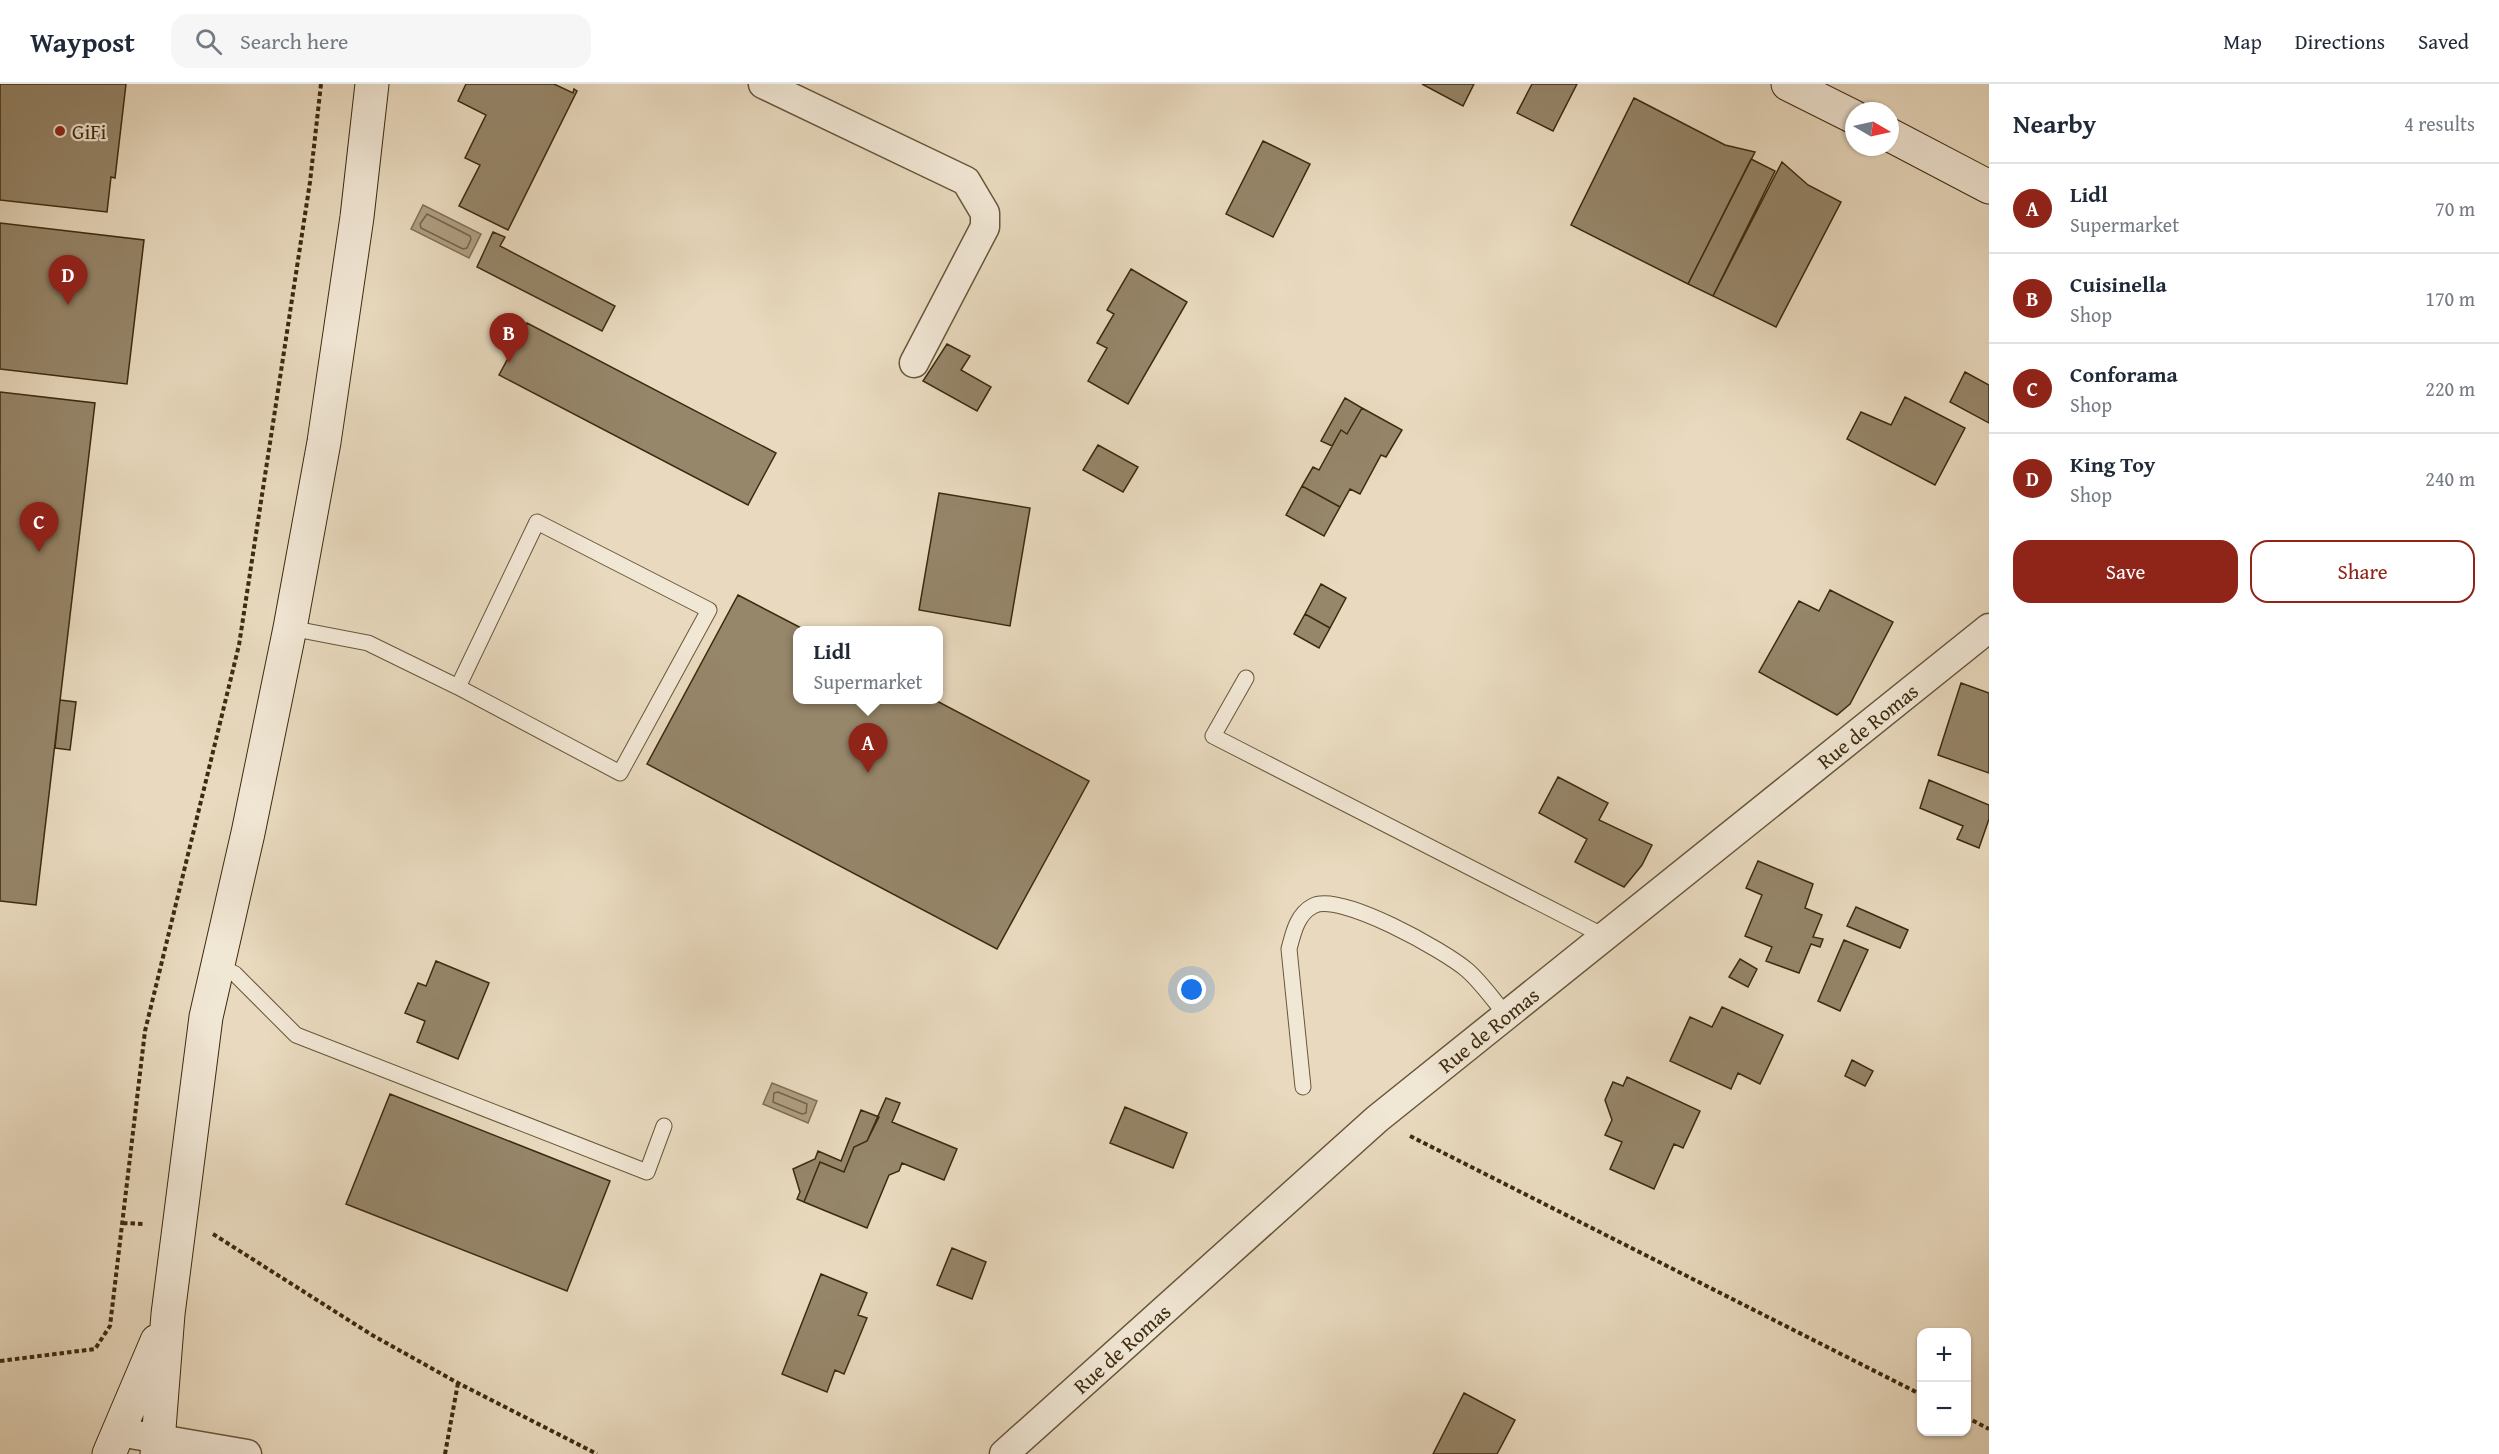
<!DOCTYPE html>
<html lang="en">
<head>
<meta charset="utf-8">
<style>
	body { margin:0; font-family:"Gentium Book Plus",serif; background:#f6f6f7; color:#1f2937 }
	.controls { position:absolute; right:18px; bottom:18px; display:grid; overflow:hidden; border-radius:12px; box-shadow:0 2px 4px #0004 }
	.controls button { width:54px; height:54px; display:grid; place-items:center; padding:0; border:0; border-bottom:2px solid #e0e1e3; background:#fff; color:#1f2937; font:30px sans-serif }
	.compass { position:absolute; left:1845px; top:18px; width:54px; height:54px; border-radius:50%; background:#fff; box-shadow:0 2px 4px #0004; rotate:99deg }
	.you { position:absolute; left:1192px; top:906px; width:21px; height:21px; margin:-15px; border:4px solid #fff; border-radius:50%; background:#1a73e8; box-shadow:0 0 0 9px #1a73e833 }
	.badge { display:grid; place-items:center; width:39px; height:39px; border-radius:50%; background:#8f2418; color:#fff; font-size:20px; font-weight:700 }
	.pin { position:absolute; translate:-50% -50px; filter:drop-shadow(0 2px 3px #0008) }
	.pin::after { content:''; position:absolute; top:32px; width:21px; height:18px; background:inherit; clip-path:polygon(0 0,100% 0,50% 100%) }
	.popup { position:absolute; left:793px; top:542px; width:150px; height:78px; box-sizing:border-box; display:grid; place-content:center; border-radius:12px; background:#fff; filter:drop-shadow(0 2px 4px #0005); font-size:20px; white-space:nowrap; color:#747a83 }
	.popup b { font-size:22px; color:#1f2937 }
	.popup::after { content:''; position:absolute; left:50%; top:100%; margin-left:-12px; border:12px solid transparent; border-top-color:#fff }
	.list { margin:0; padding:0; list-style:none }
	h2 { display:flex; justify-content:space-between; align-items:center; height:78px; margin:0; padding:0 24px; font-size:26px }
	h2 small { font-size:20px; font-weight:400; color:#747a83 }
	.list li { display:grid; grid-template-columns:39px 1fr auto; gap:18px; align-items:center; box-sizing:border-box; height:90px; padding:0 24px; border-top:2px solid #e0e1e3 }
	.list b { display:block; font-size:22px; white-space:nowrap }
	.list p { margin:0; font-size:20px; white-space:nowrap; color:#747a83 }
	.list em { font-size:20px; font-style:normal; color:#747a83 }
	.actions { display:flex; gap:12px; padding:18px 24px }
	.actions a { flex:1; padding:14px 0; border:2px solid #8f2418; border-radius:18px; text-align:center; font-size:21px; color:#8f2418 }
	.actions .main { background:#8f2418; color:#fff }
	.icon { flex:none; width:33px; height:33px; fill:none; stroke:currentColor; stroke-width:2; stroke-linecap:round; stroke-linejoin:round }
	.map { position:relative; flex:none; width:1989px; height:1370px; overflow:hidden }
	header { display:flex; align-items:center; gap:36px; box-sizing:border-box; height:84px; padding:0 30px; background:#fff; border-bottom:2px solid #e0e1e3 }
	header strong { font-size:28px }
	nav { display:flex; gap:33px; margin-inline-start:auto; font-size:21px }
	.search { width:420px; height:54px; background:#f6f6f7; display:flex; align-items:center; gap:15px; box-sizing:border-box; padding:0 21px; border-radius:18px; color:#747a83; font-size:22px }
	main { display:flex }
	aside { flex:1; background:#fff }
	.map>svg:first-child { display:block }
	.water { fill:#af9e83; stroke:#817054; stroke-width:1.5 }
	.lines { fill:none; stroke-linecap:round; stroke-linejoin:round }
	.shore { stroke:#766448; stroke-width:1.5 }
	.building { fill:#96866a; stroke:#3d2a0e; stroke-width:1.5 }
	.lane-casing { stroke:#68563a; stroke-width:17 }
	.street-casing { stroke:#68563a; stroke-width:31 }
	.secondary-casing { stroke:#3d2a0e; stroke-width:35 }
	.path { stroke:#3d2a0e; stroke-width:4; stroke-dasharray:4.5 3; stroke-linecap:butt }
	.lane { stroke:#f1e7d5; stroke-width:15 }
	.street { stroke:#f1e7d5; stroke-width:28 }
	.secondary { stroke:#f1e7d5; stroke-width:33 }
	.poi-dot { fill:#8f2418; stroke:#f1e7d5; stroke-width:2 }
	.labels { text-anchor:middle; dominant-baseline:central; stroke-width:4.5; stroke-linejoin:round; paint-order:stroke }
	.poi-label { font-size:21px; fill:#3d2a0e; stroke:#f1e7d5; text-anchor:start }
	.street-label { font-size:21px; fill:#3d2a0e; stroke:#f1e7d5 }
</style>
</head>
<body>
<header>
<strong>Waypost</strong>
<div class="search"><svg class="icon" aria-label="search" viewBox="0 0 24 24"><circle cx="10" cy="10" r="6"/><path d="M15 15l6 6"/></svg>Search here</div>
<nav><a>Map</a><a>Directions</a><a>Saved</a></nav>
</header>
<main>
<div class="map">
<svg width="1989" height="1370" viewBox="0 0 1989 1370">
	<rect width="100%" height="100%" fill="#e9dabf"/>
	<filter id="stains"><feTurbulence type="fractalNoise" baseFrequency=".00333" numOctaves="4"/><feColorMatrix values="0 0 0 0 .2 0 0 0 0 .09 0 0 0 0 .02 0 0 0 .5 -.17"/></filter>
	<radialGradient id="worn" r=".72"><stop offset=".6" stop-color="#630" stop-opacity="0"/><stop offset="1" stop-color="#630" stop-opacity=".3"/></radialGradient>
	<path class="water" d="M423,121L481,150L469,174L411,145Z
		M772,999L817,1017L808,1039L763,1020Z"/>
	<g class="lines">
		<path class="shore" d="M427,130L470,152L471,155L467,164L463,165L421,144L420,140Z
			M778,1008L807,1020L806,1029L802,1030L773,1018L774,1009Z"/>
	</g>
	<path class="building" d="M0,0H126L115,94L111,93L107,128L0,116Z
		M466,0H554L573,9L574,5L577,7L508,146L459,122L480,81L465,74L486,31L458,17Z
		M1422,0H1474L1463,22Z
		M1532,0H1577L1553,47L1517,29Z
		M1634,14L1725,61L1755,68L1688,200L1571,141Z
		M1263,57L1310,80L1273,153L1226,130Z
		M1751,75L1775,87L1713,212L1688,200Z
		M1782,78L1808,101L1841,118L1776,243L1713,212Z
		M0,139L144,156L127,300L0,285Z
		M493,148L505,153L500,162L615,222L602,247L477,183Z
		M1131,185L1187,218L1128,320L1088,297L1107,264L1097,259L1114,230L1107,226Z
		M527,239L776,369L748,421L499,291Z
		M947,260L970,272L961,286L991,303L977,327L923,297Z
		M1965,288L1989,301V339L1950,318Z
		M0,308L95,319L36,821L0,817Z
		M1905,313L1965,344L1935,401L1847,355L1861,328L1891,341Z
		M1345,314L1362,324L1347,350L1341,346L1332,362L1321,357Z
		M1362,324L1402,346L1386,373L1381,371L1360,410L1350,405L1340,423L1302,402L1313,383L1319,386L1341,346L1347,350Z
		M1098,361L1138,383L1123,408L1083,386Z
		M1302,402L1340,423L1324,452L1286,431Z
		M939,409L1030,424L1010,542L919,526Z
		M1321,500L1346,514L1330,544L1305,530Z
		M1830,506L1893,538L1850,620L1837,631L1759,588L1799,517L1819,527Z
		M738,511L805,546H798V616H935L1089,697L997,865L647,680Z
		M1305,530L1330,544L1319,564L1294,550Z
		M1961,599L1989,609V689L1938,671Z
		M60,616L76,618L70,666L55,664Z
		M1558,693L1608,719L1599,736L1652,761L1642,781L1624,803L1575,778L1587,755L1539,729Z
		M1929,696L1989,721V735L1979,764L1957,755L1963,742L1920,724Z
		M1758,777L1813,800L1805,824L1822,831L1813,853L1823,855L1820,863L1811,860L1799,889L1766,877L1772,863L1745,852L1762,811L1746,804Z
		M1856,823L1908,846L1900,864L1847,842Z
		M1844,856L1868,866L1840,927L1818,917Z
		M1740,875L1757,885L1748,903L1729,893Z
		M436,877L489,899L458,975L417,958L425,937L405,929L418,899L426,902Z
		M1722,923L1783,951L1760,1000L1738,989L1731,1005L1670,977L1690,933L1712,943Z
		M1852,976L1873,987L1865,1002L1845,992Z
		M1627,993L1700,1027L1683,1064L1674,1060L1654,1105L1610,1085L1622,1058L1605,1051L1612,1036L1605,1016L1613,998L1623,1002Z
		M390,1010L610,1097L567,1207L346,1120Z
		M886,1014L900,1019L892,1038L957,1065L944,1096L902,1079L899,1087L889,1091L867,1144L804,1118L820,1078L844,1088L854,1063L867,1057Z
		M1125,1023L1187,1049L1173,1084L1110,1059Z
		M861,1026L879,1033L867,1057L854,1063L844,1088L820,1078L804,1118L797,1115L800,1108L793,1085L815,1075L818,1067L841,1077Z
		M952,1164L986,1178L972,1215L937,1201Z
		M821,1190L867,1209L858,1231L867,1234L844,1290L835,1286L827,1308L782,1290Z
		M1464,1309L1515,1336L1497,1370H1433Z"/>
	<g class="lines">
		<defs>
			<path id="lane" d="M290,544L368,559L458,603L620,689L709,526L537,438L458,603
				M1246,594L1213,652L1606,853
				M218,881L235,890L296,951L647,1088L664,1042
				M1303,1003L1289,865C1293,850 1297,830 1313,822C1339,807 1445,867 1467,886C1482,899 1494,917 1507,932"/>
			<g id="street">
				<path d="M763,0L966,97L985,129V143L914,279"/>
				<path d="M119,1348L247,1370"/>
				<path id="s1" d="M1004,1370L1377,1035L1989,544"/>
			</g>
			<path id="secondary" d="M1788,0L1854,33
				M1890,51L1989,103
				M109,1370L157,1257
				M157,1370L168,1230L206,933L248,749L290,544L324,358L357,133L372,0"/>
		</defs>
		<use href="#lane" class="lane-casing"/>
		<use href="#street" class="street-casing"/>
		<use href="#secondary" class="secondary-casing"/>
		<path class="path" d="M1410,1052L1922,1311
			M123,1139L144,1140
			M213,1150L372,1251L458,1299L597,1370
			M0,1277L95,1265L110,1242L145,947L239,561L310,98L321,0
			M1966,1333L1989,1345
			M445,1370L458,1299"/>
		<use href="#lane" class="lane"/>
		<use href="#street" class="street"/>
		<use href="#secondary" class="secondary"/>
	</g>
	<circle class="poi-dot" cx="60" cy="47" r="6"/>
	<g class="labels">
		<g class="poi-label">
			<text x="72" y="47">GiFi</text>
		</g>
		<g class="street-label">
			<text stroke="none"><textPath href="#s1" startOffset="1130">Rue de Romas</textPath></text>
			<text stroke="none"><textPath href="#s1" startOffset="644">Rue de Romas</textPath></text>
			<text stroke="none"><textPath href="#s1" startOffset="158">Rue de Romas</textPath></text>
		</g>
	</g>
	<rect width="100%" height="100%" filter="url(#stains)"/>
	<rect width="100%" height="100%" fill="url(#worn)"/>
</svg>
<div class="controls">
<button>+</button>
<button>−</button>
</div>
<svg class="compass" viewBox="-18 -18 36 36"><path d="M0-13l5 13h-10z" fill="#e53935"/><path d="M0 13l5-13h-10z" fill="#747a83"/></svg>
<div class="you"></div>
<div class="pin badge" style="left:868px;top:689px">A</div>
<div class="popup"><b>Lidl</b>Supermarket</div>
<div class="pin badge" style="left:509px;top:279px">B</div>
<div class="pin badge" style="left:39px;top:468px">C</div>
<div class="pin badge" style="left:68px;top:221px">D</div>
</div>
<aside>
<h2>Nearby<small>4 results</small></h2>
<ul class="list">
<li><span class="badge">A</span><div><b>Lidl</b><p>Supermarket</p></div><em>70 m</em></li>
<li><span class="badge">B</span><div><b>Cuisinella</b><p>Shop</p></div><em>170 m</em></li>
<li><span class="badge">C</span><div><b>Conforama</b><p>Shop</p></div><em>220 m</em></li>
<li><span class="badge">D</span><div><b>King Toy</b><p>Shop</p></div><em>240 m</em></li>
</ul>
<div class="actions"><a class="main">Save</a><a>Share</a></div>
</aside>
</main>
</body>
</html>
